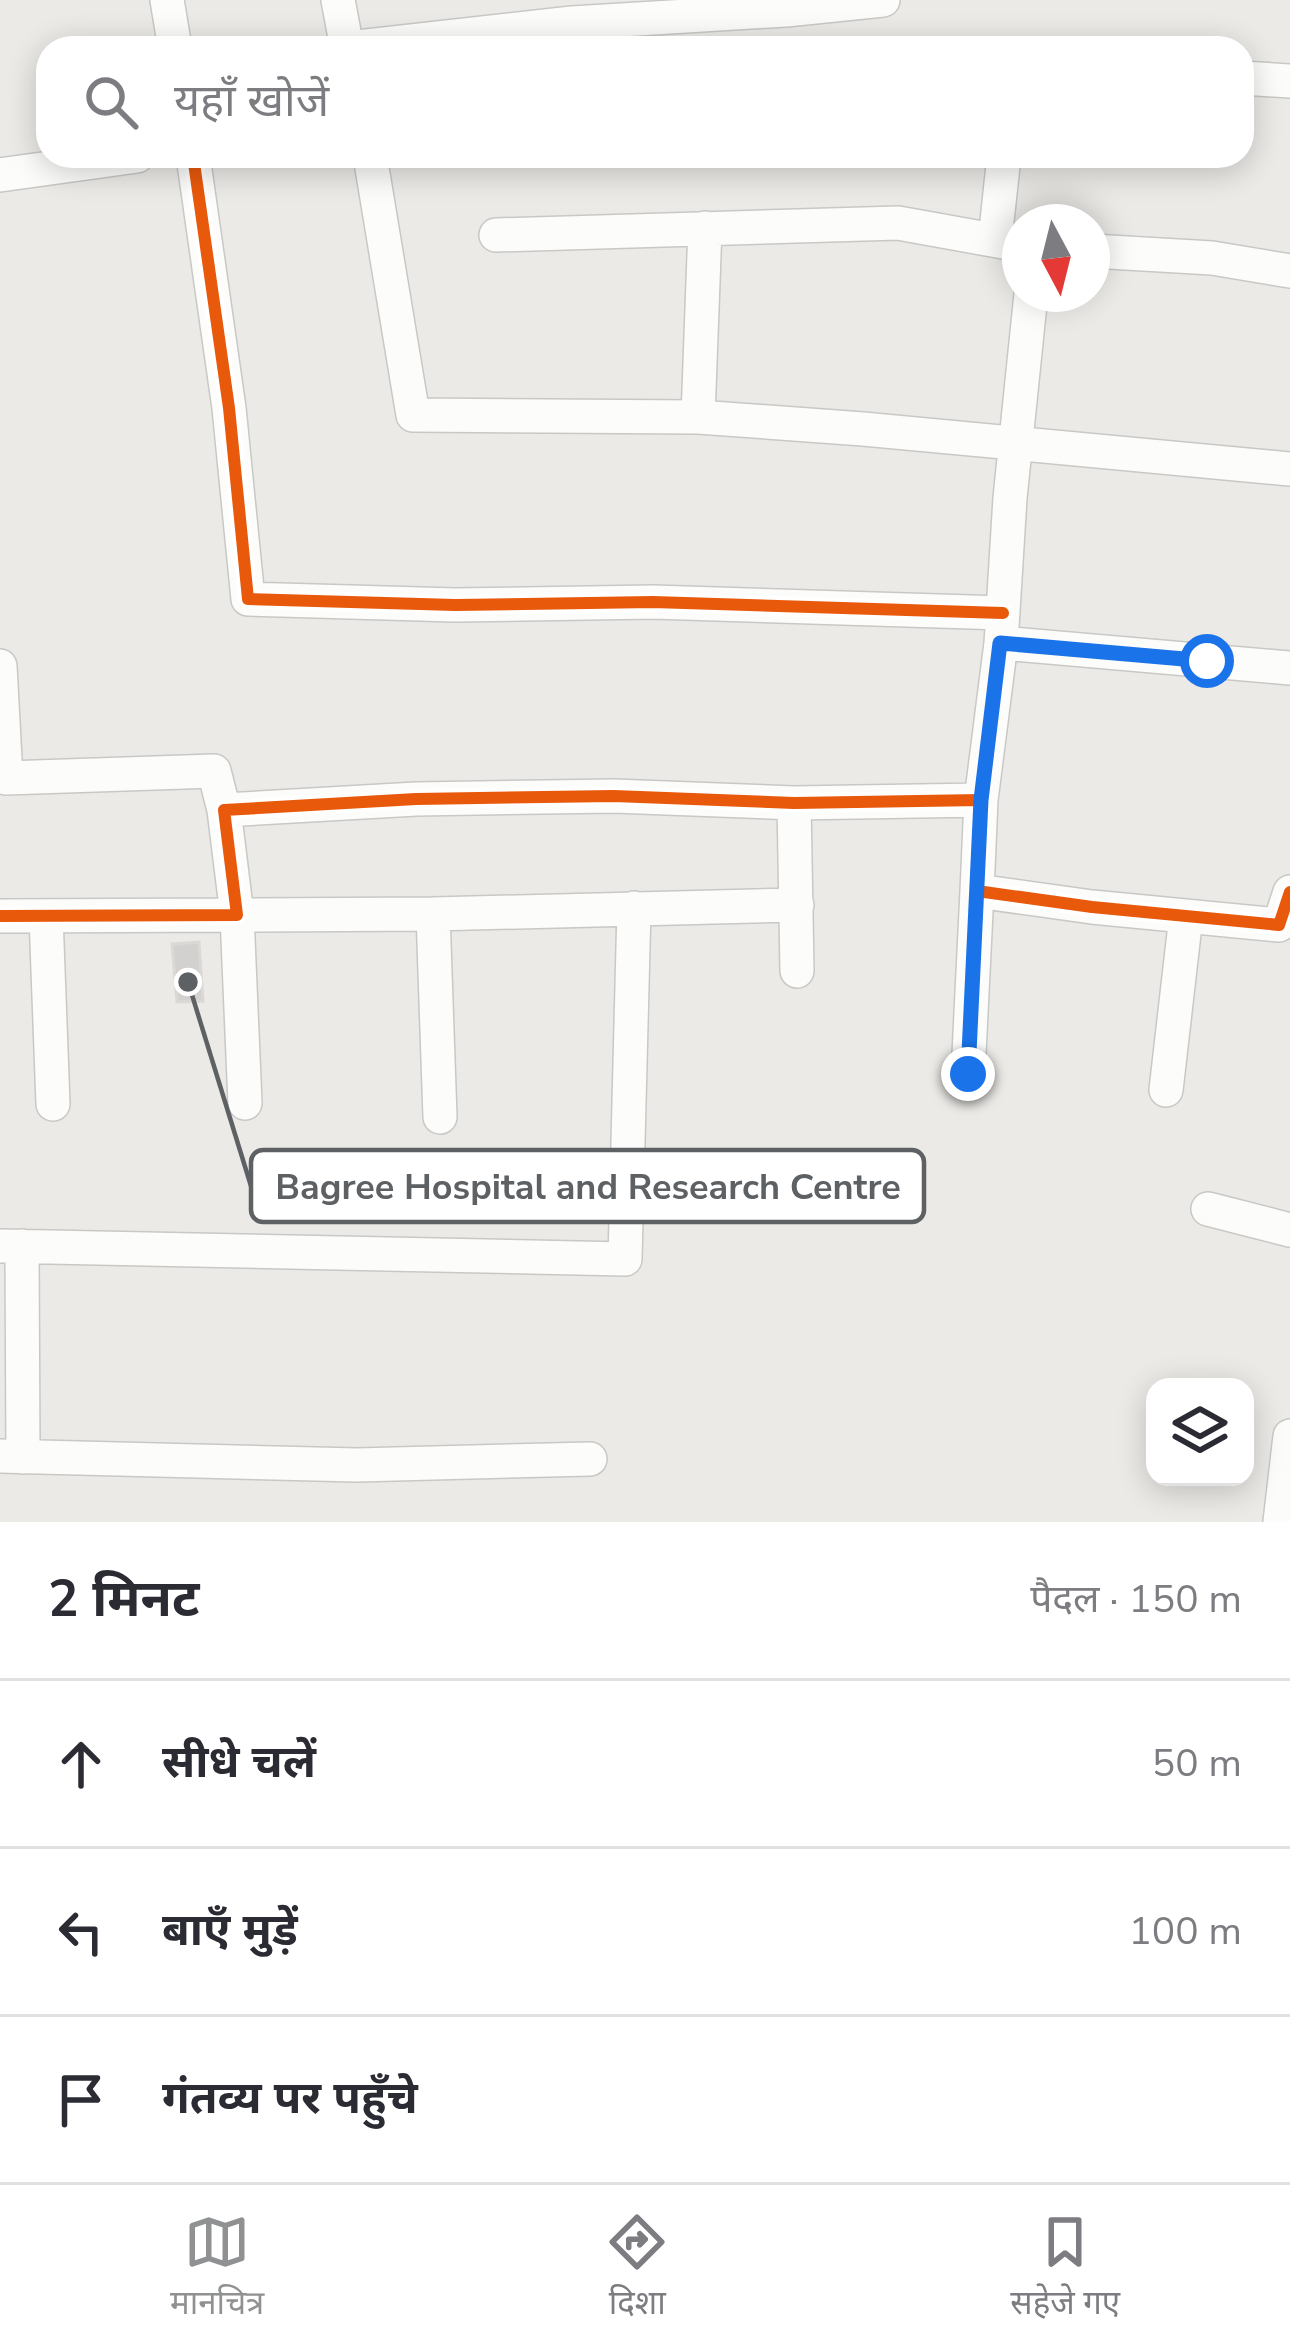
<!DOCTYPE html>
<html lang="hi">
<head>
<meta charset="utf-8">
<style>
	body { margin:0; font-family:"Nunito Sans","Noto Sans Devanagari",sans-serif; background:#f2f2f3; color:#2b2b33 }
	.controls { position:absolute; right:36px; bottom:36px; display:grid; overflow:hidden; border-radius:24px; box-shadow:0 6px 30px #0003 }
	.controls button { width:108px; height:108px; display:grid; place-items:center; padding:0; border:0; border-bottom:3px solid #e1e1e2; background:#fff; color:#2b2b33; font:60px sans-serif }
	.compass { position:absolute; left:1002px; top:204px; width:108px; height:108px; border-radius:50%; background:#fff; box-shadow:0 6px 30px #0003; rotate:173deg }
	.stop { position:absolute; width:36px; height:36px; margin:-27px; border:9px solid #1a73e8; border-radius:50%; background:#fff }
	.stop.end { background:#1a73e8; border-color:#fff; box-shadow:0 3px 12px #0008 }
	.list { margin:0; padding:0; list-style:none }
	h2 { display:flex; justify-content:space-between; align-items:center; height:156px; margin:0; padding:0 48px; font-size:51px }
	h2 small { font-size:39px; font-weight:400; color:#7c7c81 }
	.list li { display:grid; grid-template-columns:78px 1fr auto; gap:36px; align-items:center; box-sizing:border-box; height:168px; padding:0 48px; border-top:3px solid #e1e1e2 }
	.list b { display:block; font-size:45px; white-space:nowrap }
	.list em { font-size:39px; font-style:normal; color:#7c7c81 }
	.icon { flex:none; width:66px; height:66px; fill:none; stroke:currentColor; stroke-width:2; stroke-linecap:round; stroke-linejoin:round }
	.map { position:relative; flex:none; width:1290px; height:1522px; overflow:hidden }
	.search { position:absolute; background:#fff; box-shadow:0 6px 30px #0003; left:36px; right:36px; top:36px; height:132px; display:flex; align-items:center; gap:30px; box-sizing:border-box; padding:0 42px; border-radius:36px; color:#7c7c81; font-size:45px }
	.sheet { height:660px; background:#fff }
	nav { display:flex; justify-content:space-around; align-items:center; box-sizing:border-box; height:168px; border-top:3px solid #e1e1e2; background:#fff; font-size:33px; color:#7c7c81 }
	nav a { display:grid; justify-items:center; gap:6px }
	nav .on { color:#8f9192 }
	.map>svg:first-child { display:block }
	.building { fill:#d3d1d0; stroke:#dbd9d6; stroke-width:3 }
	.lines { fill:none; stroke-linecap:round; stroke-linejoin:round }
	.minor-casing { stroke:#c8c8c7; stroke-width:36 }
	.minor { stroke:#fcfcfb; stroke-width:33 }
	.cycleway-casing { stroke:#fff; stroke-width:20 }
	.cycleway { stroke:#e8590c; stroke-width:12 }
	.route { stroke:#1a73e8; stroke-width:15 }
	.leader { fill:none; stroke:#5d6164; stroke-width:4.5 }
	.callout-dot { fill:#5d6164; stroke:#fff; stroke-width:4.5 }
	.callout { fill:#fff; stroke:#5d6164; stroke-width:4.5 }
	.callout-label { font-size:36px; text-anchor:middle; font-weight:bold; fill:#5d6164 }
</style>
</head>
<body>
<div class="map">
<svg width="1290" height="1522" viewBox="0 0 1290 1522">
	<rect width="100%" height="100%" fill="#eceae7"/>
	<path class="building" d="M199,942L203,1001L177,1002L172,944Z"/>
	<g class="lines">
		<defs>
			<path id="minor" d="M167,0L175,48
				M338,0L347,48
				M349,48L572,23L786,10L883,0
				M1242,78L1290,81
				M193,156L229,408L248,599L455,605L653,602L1003,613
				M370,156L413,415L698,417L863,429L1290,469
				M0,175L137,156
				M496,235L898,223L1020,245
				M995,240L1004,156
				M1092,251L1212,258L1290,271
				M698,417L705,228
				M1001,643L1290,668
				M0,666L6,778L214,771L224,810
				M981,800L1001,643L1010,498L1031,294
				M794,803L797,971
				M433,914L440,1117
				M0,916L237,915L224,810L416,799L614,796L794,803L981,800L977,891L1092,907L1279,925L1290,892
				M46,916L53,1104
				M968,1074L977,891
				M1166,1090L1186,916
				M245,1103L237,915L433,914L797,905
				M1208,1209L1290,1230
				M0,1246L625,1259L634,908
				M22,1246L23,1457
				M0,1456L357,1465L590,1459
				M1280,1522L1290,1436"/>
		</defs>
		<use href="#minor" class="minor-casing"/>
		<use href="#minor" class="minor"/>
		<defs>
			<path id="cycleway" d="M193,156L229,408L248,599L455,605L653,602L1003,613
				M0,916L237,915L224,810L416,799L614,796L794,803L981,800L977,891L1092,907L1279,925L1290,892"/>
		</defs>
		<use href="#cycleway" class="cycleway-casing"/>
		<use href="#cycleway" class="cycleway"/>
	</g>
	<g class="lines">
		<path class="route" d="M968,1074L981,800L1000,643L1207,661"/>
	</g>
	<path class="leader" d="M188 982L251 1186"/>
	<circle class="callout-dot" cx="188" cy="982" r="12"/>
	<rect class="callout" x="251" y="1150" width="673" height="72" rx="12"/>
	<g class="callout-label">
		<text x="588" y="1199">Bagree Hospital and Research Centre</text>
	</g>
</svg>
<div class="controls">
<button><svg class="icon" aria-label="layers" viewBox="0 0 24 24"><path d="M12 4l9 5-9 5-9-5zM3 14l9 5 9-5"/></svg></button>
</div>
<svg class="compass" viewBox="-18 -18 36 36"><path d="M0-13l5 13h-10z" fill="#e53935"/><path d="M0 13l5-13h-10z" fill="#7c7c81"/></svg>
<div class="stop" style="left:1207px;top:661px"></div>
<div class="stop end" style="left:968px;top:1074px"></div>
<div class="search"><svg class="icon" aria-label="search" viewBox="0 0 24 24"><circle cx="10" cy="10" r="6"/><path d="M15 15l6 6"/></svg>यहाँ खोजें</div>
</div>
<section class="sheet">
<h2>2 मिनट<small>पैदल · 150 m</small></h2>
<ul class="list">
<li><svg class="icon" aria-label="ahead" viewBox="0 0 24 24"><path d="M12 20V5M6 11l6-6 6 6"/></svg><div><b>सीधे चलें</b></div><em>50 m</em></li>
<li><svg class="icon" aria-label="left" viewBox="0 0 24 24"><path d="M17 20v-9H6M10 6l-5 5 5 5"/></svg><div><b>बाएँ मुड़ें</b></div><em>100 m</em></li>
<li><svg class="icon" aria-label="arrive" viewBox="0 0 24 24"><path d="M6 21V4h12l-3 4 3 4H6"/></svg><div><b>गंतव्य पर पहुँचे</b></div></li>
</ul>
</section>
<nav>
<a class="on"><svg class="icon" aria-label="map" viewBox="0 0 24 24"><path d="M3 6l6-2 6 2 6-2v14l-6 2-6-2-6 2zM9 4v14M15 6v14"/></svg>मानचित्र</a>
<a><svg class="icon" aria-label="directions" viewBox="0 0 24 24"><path d="M12 3l9 9-9 9-9-9zM9 14v-3h6M13 9l2 2-2 2"/></svg>दिशा</a>
<a><svg class="icon" aria-label="saved" viewBox="0 0 24 24"><path d="M7 4h10v16l-5-4-5 4z"/></svg>सहेजे गए</a>
</nav>
</body>
</html>
